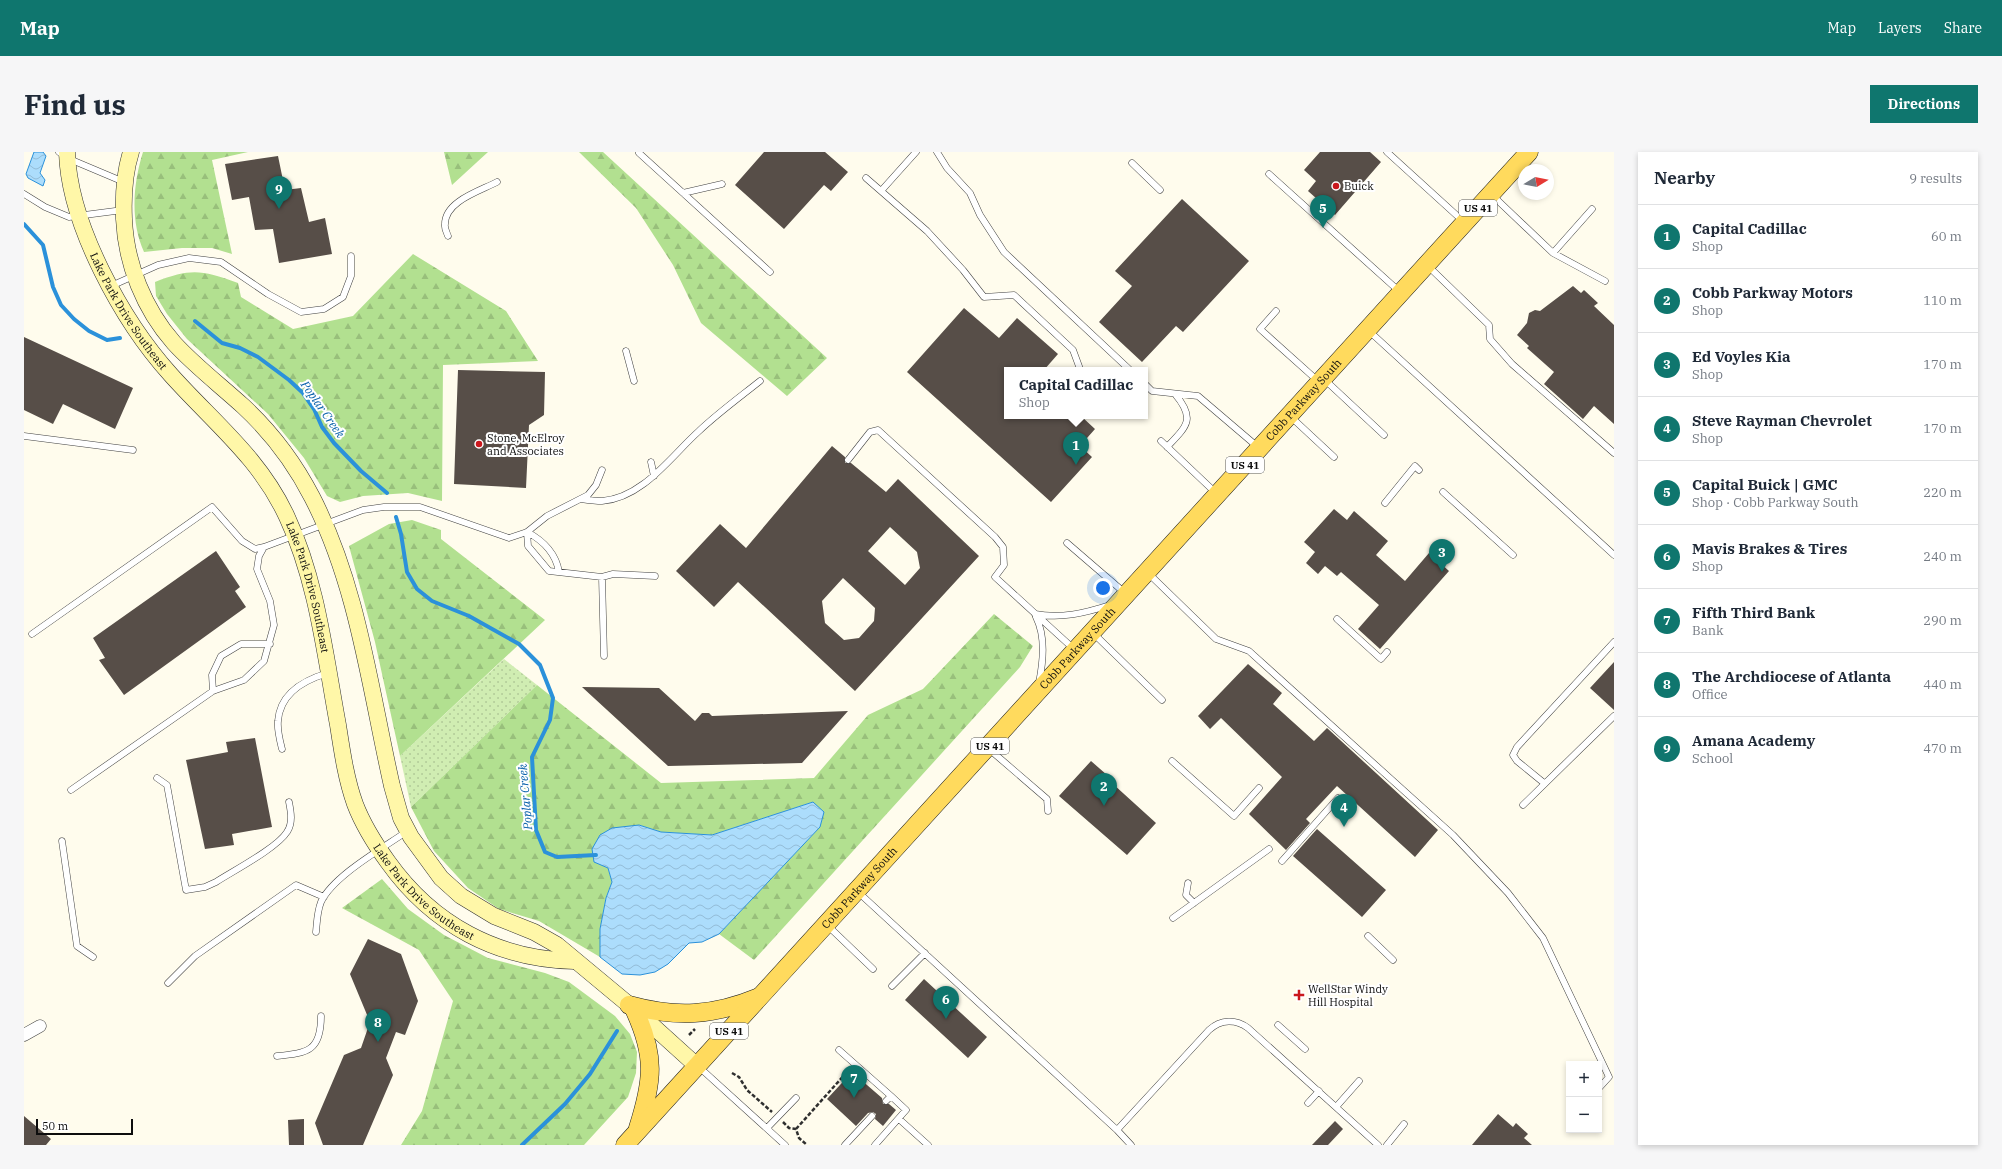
<!DOCTYPE html>
<html lang="en">
<head>
<meta charset="utf-8">
<style>
	body { margin:0; font-family:"IBM Plex Serif",serif; background:#f6f6f7; color:#1f2937 }
	.controls { position:absolute; right:12px; bottom:12px; display:grid; overflow:hidden; border-radius:0px; box-shadow:0 2px 6px #0003 }
	.controls button { width:36px; height:36px; display:grid; place-items:center; padding:0; border:0; border-bottom:1px solid #e0e1e3; background:#fff; color:#1f2937; font:20px sans-serif }
	.compass { position:absolute; left:1494px; top:12px; width:36px; height:36px; border-radius:50%; background:#fff; box-shadow:0 2px 6px #0003; rotate:80deg }
	.scale { position:absolute; left:12px; bottom:10px; width:97px; box-sizing:border-box; padding-left:4px; border:2px solid #0d0d0d; border-top:0; font-size:11px; line-height:14px; white-space:nowrap; color:#0d0d0d; -webkit-text-stroke:3px #fff; paint-order:stroke }
	.you { position:absolute; left:1079px; top:436px; width:14px; height:14px; margin:-10px; border:3px solid #fff; border-radius:50%; background:#1a73e8; box-shadow:0 0 0 6px #1a73e833 }
	.badge { display:grid; place-items:center; width:26px; height:26px; border-radius:50%; background:#0f766e; color:#fff; font-size:13px; font-weight:700 }
	.pin { position:absolute; translate:-50% -33px; filter:drop-shadow(0 1px 2px #0008) }
	.pin::after { content:''; position:absolute; top:21px; width:14px; height:12px; background:inherit; clip-path:polygon(0 0,100% 0,50% 100%) }
	.popup { position:absolute; left:980px; top:215px; width:144px; height:52px; box-sizing:border-box; display:grid; place-content:center; border-radius:0px; background:#fff; filter:drop-shadow(0 1px 3px #0005); font-size:13px; white-space:nowrap; color:#747a83 }
	.popup b { font-size:15px; color:#1f2937 }
	.popup::after { content:''; position:absolute; left:50%; top:100%; margin-left:-8px; border:8px solid transparent; border-top-color:#fff }
	.list { margin:0; padding:0; list-style:none }
	h2 { display:flex; justify-content:space-between; align-items:center; height:52px; margin:0; padding:0 16px; font-size:17px }
	h2 small { font-size:13px; font-weight:400; color:#747a83 }
	.list li { display:grid; grid-template-columns:26px 1fr auto; gap:12px; align-items:center; box-sizing:border-box; height:64px; padding:0 16px; border-top:1px solid #e0e1e3 }
	.list b { display:block; font-size:15px; white-space:nowrap }
	.list p { margin:0; font-size:13px; white-space:nowrap; color:#747a83 }
	.list em { font-size:13px; font-style:normal; color:#747a83 }
	.map { position:relative; flex:none; width:1590px; height:993px; overflow:hidden; border-radius:0px }
	header { display:flex; align-items:center; gap:24px; box-sizing:border-box; height:56px; padding:0 20px; background:#0f766e; color:#fff }
	header strong { font-size:19px }
	nav { display:flex; gap:22px; margin-inline-start:auto; font-size:14px }
	.intro { display:flex; align-items:center; justify-content:space-between; box-sizing:border-box; height:96px; padding:0 24px }
	h1 { margin:0; font-size:28px }
	.button { padding:10px 18px; border-radius:0px; background:#0f766e; color:#fff; font-size:14px; font-weight:700 }
	main { display:flex; gap:24px; padding:0 24px }
	aside { flex:1; background:#fff; border-radius:0px; box-shadow:0 2px 6px #0003 }
	.map>svg:first-child { display:block }
	.grass { fill:url(#grass-dots) }
	.forest { fill:url(#forest-firs) }
	.water { fill:url(#water-waves); stroke:#2b91da }
	.lines { fill:none; stroke-linecap:round; stroke-linejoin:round }
	.stream { stroke:#2b91da; stroke-width:4 }
	.building { fill:#574e48; fill-rule:evenodd }
	.lane-casing { stroke:#404040; stroke-width:7 }
	.street-casing { stroke:#404040; stroke-width:13 }
	.secondary-casing { stroke:#2f2f2f; stroke-width:17 }
	.primary-casing { stroke:#1e1e1e; stroke-width:19 }
	.path { stroke:#2f2f2f; stroke-width:2.5; stroke-dasharray:4 2; stroke-linecap:butt }
	.lane { stroke:#fff; stroke-width:6 }
	.street { stroke:#fff; stroke-width:12 }
	.secondary { stroke:#fff7a8; stroke-width:16 }
	.primary { stroke:#ffda5d; stroke-width:18 }
	.poi-dot { fill:#ca171d; stroke:#fff; stroke-width:1.5 }
	.labels { text-anchor:middle; dominant-baseline:central; stroke-width:4; stroke-linejoin:round; paint-order:stroke }
	.shield { fill:#fff; stroke:#565656; stroke-width:1 }
	.shield-label { font-size:10px; font-weight:bold; fill:#0d0d0d }
	.poi-label { font-size:11px; fill:#0d0d0d; stroke:#fff; text-anchor:start }
	.street-label { font-size:11px; fill:#0d0d0d; stroke:#fff }
	.water-label { font-size:12px; font-style:italic; fill:#0a62ab; stroke:#fff }
</style>
</head>
<body>
<header>
<strong>Map</strong>
<nav><a>Map</a><a>Layers</a><a>Share</a></nav>
</header>
<div class="intro"><h1>Find us</h1><a class="button">Directions</a></div>
<main>
<div class="map">
<svg width="1590" height="993" viewBox="0 0 1590 993">
	<defs>
		<pattern id="grass-dots" width="8" height="8" patternUnits="userSpaceOnUse"><rect width="8" height="8" fill="#d0edb2"/><path d="M2 2h.1M6 6h.1" fill="none" stroke="#b1ca98" stroke-width="1.8" stroke-linecap="round"/></pattern>
		<pattern id="forest-firs" width="22" height="20" patternUnits="userSpaceOnUse"><rect width="22" height="20" fill="#b2e090"/><path d="M5 1l3.5 6h-7zM16 11l3.5 6h-7z" fill="#98bf7b"/></pattern>
		<pattern id="water-waves" width="16" height="10" patternUnits="userSpaceOnUse"><rect width="16" height="10" fill="#acddfc"/><path d="M0 5q4-4 8 0t8 0" fill="none" stroke="#93bcd7"/></pattern>
	</defs>
	<rect width="100%" height="100%" fill="#fffced"/>
	<path class="grass" d="M480,507L513,533L387,655L376,604Z"/>
	<path class="forest" d="M119,0H224L188,8L208,102L188,96H158L120,100C106,69 109,32 119,0Z
		M420,0H464L428,33Z
		M555,0H579L803,206L763,244L677,171L649,113L612,56Z
		M389,102L482,159L514,209L419,213L418,349L384,341L339,344L316,350L303,344L280,306L244,262L163,187L143,162L132,144L131,130C168,116 177,118 214,131L217,145L269,177L329,164Z
		M388,368L417,378V387L521,468L376,604L351,490L325,394L365,372Z
		M970,462L1009,494L996,515L730,808L695,782L796,675L789,650L688,683L637,680L615,673L584,716L588,730L582,746L576,777V805L515,769L475,757L444,736L410,699L387,655L513,533L637,631L790,626L844,563L899,537Z
		M358,727L384,757L420,783L464,806L521,821L545,830L591,864L606,882L613,900L612,921L604,945L560,993H377L398,959L429,849L395,798L318,756Z"/>
	<path class="water" d="M10,0H19L22,4L16,21L21,28L19,34L4,26L2,22Z
		M789,650L800,660L796,675L695,782L678,790L665,791L644,812L631,820L616,823L598,822L576,805V777L582,746L588,730L584,716L570,710L568,697L576,683L588,676L615,673L637,680L688,683Z"/>
	<g class="lines">
		<path class="stream" d="M0,72L19,93L29,135L37,153L50,167L65,179L83,188L96,186
			M171,169L198,191L216,196L234,205L265,228L279,241L290,257L298,275L310,291L337,319L363,341
			M372,365L377,382L383,420L393,437L408,449L445,464L495,492L516,513L529,546L526,568L508,605L512,678L521,700L533,705L572,703
			M498,993L541,952L566,922L593,879"/>
	</g>
	<path class="building" d="M740,0H801L824,20L807,39L800,33L760,77L711,33Z
		M1296,0H1346L1357,10L1311,63L1284,39L1292,29L1280,18Z
		M254,4L261,38L277,36L285,70L301,66L308,102L255,111L249,77L231,78L225,45L208,48L201,12Z
		M1158,47L1225,109L1159,180L1152,174L1118,210L1075,170L1108,134L1091,119Z
		M1549,134L1557,141L1560,138L1574,151L1570,154L1590,173V272L1570,254L1559,267L1520,232L1530,220L1503,196L1505,194L1493,183L1503,171L1505,161L1511,158L1516,159Z
		M940,156L975,186L993,166L1034,202L1020,218H983V264H1057L1071,277L1056,294L1068,305L1027,350L883,220Z
		M0,185L109,236L91,277L39,252L29,272L0,258Z
		M434,218L521,220L520,263L505,273L502,336L430,332Z
		M808,294L821,305V311H827L862,340L874,327L955,404L831,539L714,430L690,455L652,419L696,372L722,396ZM866,375L893,400L896,416L881,433L844,399ZM819,426L851,456L850,469L835,486L820,488L801,471L798,449Z
		M1310,357L1323,368L1330,359L1364,389L1352,403L1381,429L1405,401L1425,419L1356,497L1334,477L1355,453L1317,420L1313,424L1301,414L1294,422L1282,411L1291,400L1280,390Z
		M192,399L216,435L211,439L222,455L100,543L75,508L81,506L69,486Z
		M1590,510V558L1566,536Z
		M1224,512L1258,541L1249,552L1290,589L1303,576L1414,678L1391,705L1313,634L1282,667L1286,671L1262,698L1225,662L1258,625L1197,566L1186,577L1174,564Z
		M558,535L635,536L671,569L678,561H685L688,564L824,559L778,611L644,614Z
		M231,586L248,675L208,682L210,693L181,697L162,608L204,600L202,590Z
		M1067,609L1091,630L1089,632L1132,671L1103,703L1035,644Z
		M1293,677L1362,738L1338,765L1269,704Z
		M344,787L377,802L394,849L381,883L372,880L362,906L369,923L339,993H299L291,971L320,903L337,896L346,870L326,822Z
		M900,827L963,885L944,906L881,848Z
		M828,920L858,946L859,952H865L872,958L859,974L851,967L852,962L849,960L844,961L832,974L803,947Z
		M1474,962L1489,975L1492,971L1504,982L1500,986L1508,993H1448Z
		M0,964L27,987L22,993H0Z
		M280,967V993H265L264,968Z
		M1311,969L1319,977L1304,993H1288Z"/>
	<g class="lines">
		<defs>
			<path id="lane" d="M35,0L43,6L100,30
				M913,0L923,16L946,41L956,63L980,100L1106,218
				M1363,0L1440,70
				M615,1L746,120
				M1108,11L1136,38
				M1245,22L1376,140
				M842,26L903,79L939,118L960,145L990,143L1049,198L1056,217
				M857,39L892,0
				M659,41L698,32
				M0,42L21,55L45,65L99,58
				M1468,43L1529,101L1581,129
				M424,84C423,81 420,76 421,72C421,49 456,39 473,30
				M1529,101L1568,57
				M1404,114L1465,173L1466,187L1488,212L1590,301
				M87,134L134,113L165,106L197,110L244,142L277,160L300,157L319,145L327,124V104
				M1252,159L1236,177L1294,229
				M1345,179L1590,403
				M602,199L610,229
				M1301,228L1360,283
				M1121,232L1128,239L1174,244L1235,296
				M1267,265L1310,305
				M0,284L109,298
				M1137,289L1193,342
				M1143,295C1163,274 1172,267 1151,242
				M824,308L846,280L854,278L971,385L979,395L980,413L971,425L1051,498
				M627,310L630,324
				M1419,340L1489,403
				M557,347C564,348 571,349 578,349C619,346 647,304 675,279C694,261 716,245 736,229
				M1361,351L1391,314L1395,318
				M503,380L504,394L525,419L578,425L589,422L631,424
				M503,380C520,389 532,402 535,420
				M1043,391L1101,441
				M1124,421L1192,487L1225,499L1429,683L1484,741L1519,786L1585,925L1575,936
				M578,425L580,504
				M1011,462C1037,467 1061,461 1086,453
				M1012,465C1022,485 1019,510 1015,531
				M1313,467L1357,507L1363,500
				M1069,481L1138,548
				M8,482L188,355L218,389L231,397L240,395L339,358L360,355H396L485,386L503,380L523,364L564,343L572,333L578,318
				M189,539L188,523L197,504L217,492H246
				M258,597C256,589 253,578 254,569C256,541 280,528 304,521
				M965,597L1023,647L1024,659
				M1148,609L1210,664L1235,636
				M133,626L143,633L162,738L181,735L192,730C209,719 253,696 263,680C269,671 267,660 265,650
				M1520,631L1493,609L1489,603L1493,595L1590,490
				M47,638L189,539L220,528L240,509L250,473L246,449L233,417L235,404L240,395
				M1499,653L1590,564
				M38,689L53,794L69,805
				M1258,709L1314,646
				M1164,731L1162,743L1170,751
				M834,740L1093,978L1107,993
				M1149,766L1245,697
				M803,773L849,817
				M292,780C293,770 293,760 297,750C309,724 359,696 382,680
				M1344,784L1369,808
				M144,831L171,804L272,733L300,745
				M868,834L901,801
				M1254,873L1281,897
				M815,898L867,944L862,949
				M253,904C284,901 297,899 297,864
				M675,915L761,993
				M1284,951L1295,939
				M1312,955L1335,929
				M875,967L904,993
				M743,976L772,946
				M1093,978L1185,878C1197,867 1212,867 1224,876L1354,993
				M821,993L848,964
				M851,993L882,958L867,944
				M1363,993L1380,972"/>
			<path id="street" d="M0,883L16,874"/>
			<g id="secondary">
				<path id="s1" d="M43,0C45,73 99,170 147,223C189,270 236,306 263,365C293,429 301,503 314,573C318,599 322,627 331,652C339,673 351,692 364,710C409,773 473,807 550,809"/>
				<path d="M107,0C100,22 99,44 100,67C102,112 120,157 150,191C171,214 196,233 219,254C246,279 271,312 288,345C334,434 346,537 368,634L377,666L387,685L417,726L437,744L470,764L510,780L533,793L610,857L673,914"/>
			</g>
			<g id="primary">
				<path d="M605,853C652,866 689,864 735,845"/>
				<path d="M610,857C632,904 629,929 614,976"/>
				<path id="s2" d="M601,993L1505,0"/>
			</g>
		</defs>
		<use href="#lane" class="lane-casing"/>
		<use href="#street" class="street-casing"/>
		<use href="#secondary" class="secondary-casing"/>
		<use href="#primary" class="primary-casing"/>
		<path class="path" d="M665,883L671,877
			M708,921L715,925L723,938L748,960
			M759,970L765,976L772,977L775,986L783,993
			M772,977L823,920"/>
		<use href="#lane" class="lane"/>
		<use href="#street" class="street"/>
		<use href="#secondary" class="secondary"/>
		<use href="#primary" class="primary"/>
	</g>
	<g class="poi-dot">
		<circle cx="1312" cy="34" r="4"/>
		<circle cx="455" cy="292" r="4"/>
		<path d="M1273 837h4v4h4v4h-4v4h-4v-4h-4v-4h4z"/>
	</g>
	<g class="labels">
		<g class="shield">
			<rect x="1435" y="48" width="38" height="16" rx="3"/>
			<rect x="1202" y="305" width="38" height="16" rx="3"/>
			<rect x="947" y="586" width="38" height="16" rx="3"/>
			<rect x="686" y="871" width="38" height="16" rx="3"/>
		</g>
		<g class="shield-label">
			<text x="1454" y="56">US 41</text>
			<text x="1221" y="313">US 41</text>
			<text x="966" y="594">US 41</text>
			<text x="705" y="879">US 41</text>
		</g>
		<g class="poi-label">
			<text x="1320" y="34">Buick</text>
			<text x="463" y="286">Stone, McElroy<tspan x="463" dy="13">and Associates</tspan></text>
			<text x="1284" y="837">WellStar Windy<tspan x="1284" dy="13">Hill Hospital</tspan></text>
		</g>
		<g class="street-label">
			<text stroke="none"><textPath href="#s1" startOffset="173">Lake Park Drive Southeast</textPath></text>
			<text stroke="none"><textPath href="#s2" startOffset="1008">Cobb Parkway South</textPath></text>
			<text stroke="none"><textPath href="#s1" startOffset="508">Lake Park Drive Southeast</textPath></text>
			<text stroke="none"><textPath href="#s2" startOffset="672">Cobb Parkway South</textPath></text>
			<text stroke="none"><textPath href="#s2" startOffset="348">Cobb Parkway South</textPath></text>
			<text stroke="none"><textPath href="#s1" startOffset="844">Lake Park Drive Southeast</textPath></text>
		</g>
		<g class="water-label">
			<text transform="translate(299 257) rotate(55)">Poplar Creek</text>
			<text transform="translate(501 645) rotate(-95)">Poplar Creek</text>
		</g>
	</g>
</svg>
<div class="controls">
<button>+</button>
<button>−</button>
</div>
<svg class="compass" viewBox="-18 -18 36 36"><path d="M0-13l5 13h-10z" fill="#e53935"/><path d="M0 13l5-13h-10z" fill="#747a83"/></svg>
<div class="scale">50 m</div>
<div class="you"></div>
<div class="pin badge" style="left:1052px;top:313px">1</div>
<div class="popup"><b>Capital Cadillac</b>Shop</div>
<div class="pin badge" style="left:1080px;top:654px">2</div>
<div class="pin badge" style="left:1418px;top:420px">3</div>
<div class="pin badge" style="left:1320px;top:675px">4</div>
<div class="pin badge" style="left:1299px;top:76px">5</div>
<div class="pin badge" style="left:922px;top:867px">6</div>
<div class="pin badge" style="left:830px;top:946px">7</div>
<div class="pin badge" style="left:354px;top:890px">8</div>
<div class="pin badge" style="left:255px;top:57px">9</div>
</div>
<aside>
<h2>Nearby<small>9 results</small></h2>
<ul class="list">
<li><span class="badge">1</span><div><b>Capital Cadillac</b><p>Shop</p></div><em>60 m</em></li>
<li><span class="badge">2</span><div><b>Cobb Parkway Motors</b><p>Shop</p></div><em>110 m</em></li>
<li><span class="badge">3</span><div><b>Ed Voyles Kia</b><p>Shop</p></div><em>170 m</em></li>
<li><span class="badge">4</span><div><b>Steve Rayman Chevrolet</b><p>Shop</p></div><em>170 m</em></li>
<li><span class="badge">5</span><div><b>Capital Buick | GMC</b><p>Shop · Cobb Parkway South</p></div><em>220 m</em></li>
<li><span class="badge">6</span><div><b>Mavis Brakes &amp; Tires</b><p>Shop</p></div><em>240 m</em></li>
<li><span class="badge">7</span><div><b>Fifth Third Bank</b><p>Bank</p></div><em>290 m</em></li>
<li><span class="badge">8</span><div><b>The Archdiocese of Atlanta</b><p>Office</p></div><em>440 m</em></li>
<li><span class="badge">9</span><div><b>Amana Academy</b><p>School</p></div><em>470 m</em></li>
</ul>
</aside>
</main>
</body>
</html>
